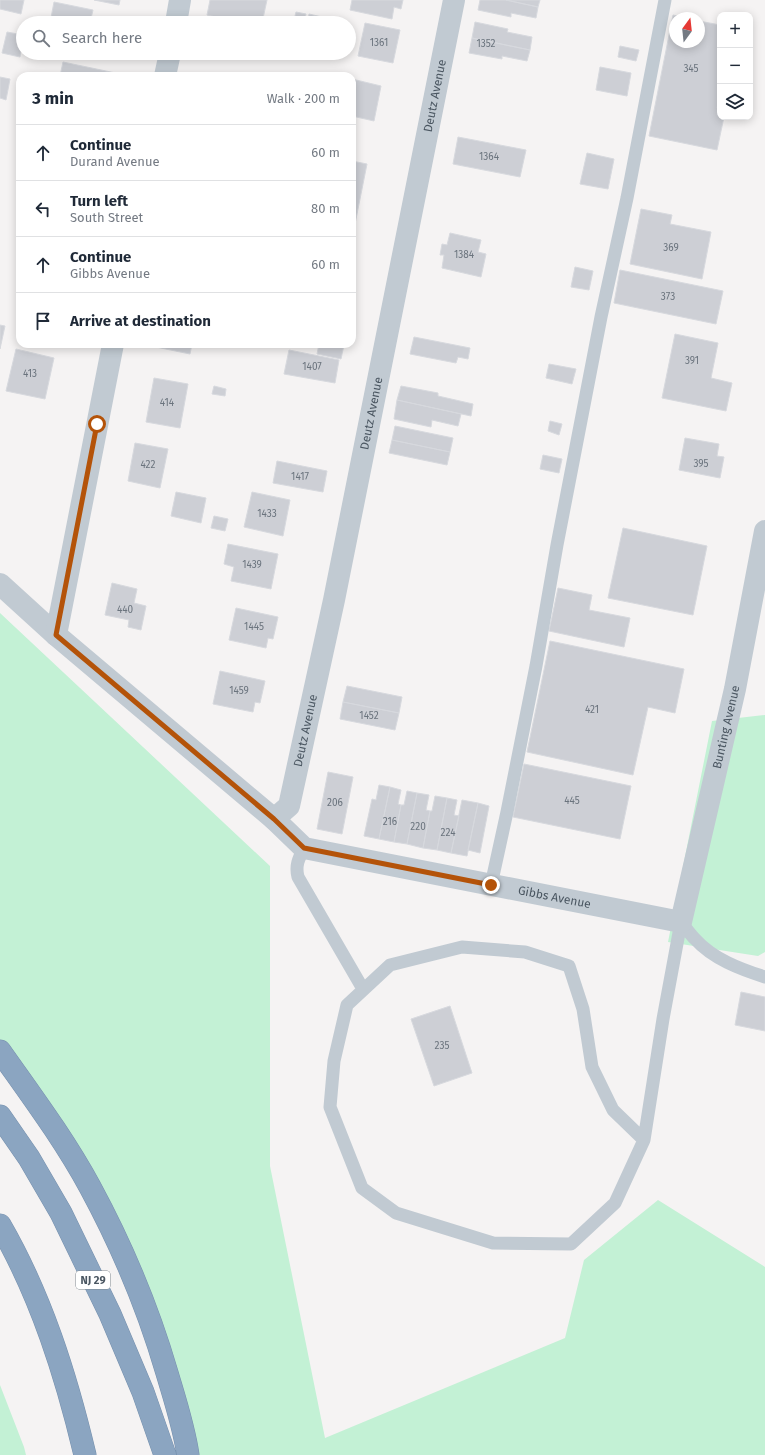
<!DOCTYPE html>
<html lang="en">
<head>
<meta charset="utf-8">
<style>
	body { margin:0; font-family:"Fira Sans",sans-serif; background:#f2f2f3; color:#1f2937 }
	.controls { position:absolute; right:12px; top:12px; display:grid; overflow:hidden; border-radius:8px; box-shadow:0 2px 10px #0003 }
	.controls button { width:36px; height:36px; display:grid; place-items:center; padding:0; border:0; border-bottom:1px solid #e0e1e3; background:#fff; color:#1f2937; font:20px sans-serif }
	.compass { position:absolute; left:669px; top:12px; width:36px; height:36px; border-radius:50%; background:#fff; box-shadow:0 2px 10px #0003; rotate:15deg }
	.stop { position:absolute; width:12px; height:12px; margin:-9px; border:3px solid #b45309; border-radius:50%; background:#fff }
	.stop.end { background:#b45309; border-color:#fff; box-shadow:0 1px 4px #0008 }
	.list { margin:0; padding:0; list-style:none }
	h2 { display:flex; justify-content:space-between; align-items:center; height:52px; margin:0; padding:0 16px; font-size:17px }
	h2 small { font-size:13px; font-weight:400; color:#747a83 }
	.list li { display:grid; grid-template-columns:26px 1fr auto; gap:12px; align-items:center; box-sizing:border-box; height:56px; padding:0 16px; border-top:1px solid #e0e1e3 }
	.list b { display:block; font-size:15px; white-space:nowrap }
	.list p { margin:0; font-size:13px; white-space:nowrap; color:#747a83 }
	.list em { font-size:13px; font-style:normal; color:#747a83 }
	.icon { flex:none; width:22px; height:22px; fill:none; stroke:currentColor; stroke-width:2; stroke-linecap:round; stroke-linejoin:round }
	.map { position:relative; flex:none; width:765px; height:1455px; overflow:hidden }
	.search { position:absolute; background:#fff; box-shadow:0 2px 10px #0003; left:16px; top:16px; width:340px; height:44px; display:flex; align-items:center; gap:10px; box-sizing:border-box; padding:0 14px; border-radius:22px; color:#747a83; font-size:15px }
	.panel { position:absolute; background:#fff; box-shadow:0 2px 10px #0003; left:16px; top:72px; width:340px; height:276px; border-radius:12px }
	.map>svg:first-child { display:block }
	.green { fill:#c3f1d5 }
	.building { fill:#cdcfd5; stroke:#d7d9de }
	.lines { fill:none; stroke-linecap:round; stroke-linejoin:round }
	.highway-casing { stroke:#7690ad; stroke-width:23 }
	.lane { stroke:#c1cad2; stroke-width:13 }
	.street { stroke:#c1cad2; stroke-width:22 }
	.highway { stroke:#8ba5c1; stroke-width:22 }
	.route { stroke:#b45309; stroke-width:5 }
	.labels { text-anchor:middle; dominant-baseline:central; stroke-width:3.5; stroke-linejoin:round; paint-order:stroke }
	.number-label { font-size:10px; fill:#6b747e }
	.shield { fill:#fff; stroke:#808990; stroke-width:1 }
	.shield-label { font-size:11px; font-weight:bold; fill:#4a5661 }
	.street-label { font-size:12px; fill:#4a5661; stroke:#fff }
</style>
</head>
<body>
<div class="map">
<svg width="765" height="1455" viewBox="0 0 765 1455">
	<rect width="100%" height="100%" fill="#f5f3f3"/>
	<path class="green" d="M0,613L270,866V1166L325,1438L565,1338L584,1260L658,1200L765,1267V1455H198L171,1353L0,1041Z
		M765,715V952L758,956L668,942L712,721Z
		M0,1385L24,1447L26,1455H0Z"/>
	<path class="building" d="M0,0H24L21,14L0,9Z
		M94,0H120L119,5Z
		M210,0H267L262,23H244L207,15Z
		M352,0H403L401,9L394,7L392,19L350,10Z
		M480,0H506L538,7L536,18L511,13V17L478,10Z
		M506,0H540L538,7Z
		M54,2L93,10L90,23H50Z
		M296,12L306,14L304,22L294,20Z
		M309,14L322,17L320,23L308,21Z
		M673,15L686,18H675V42H699V21L720,25V96L717,108L720,109V117H724L717,150L649,136Z
		M475,22L508,29L507,32L532,37L530,50L472,38Z
		M365,23L400,30L393,63L358,56Z
		M7,32L23,35L20,57L2,53Z
		M472,38L530,50L527,61L502,56V59L469,53Z
		M620,46L639,50L636,61L618,57Z
		M63,62L125,75V76H60Z
		M600,67L631,73L627,96L596,90Z
		M0,77L10,79L6,100L0,98Z
		M352,79L381,86L374,121L352,116Z
		M458,137L526,150L520,177L453,164Z
		M587,153L614,159L608,189L580,184Z
		M352,161L367,164L353,234H352Z
		M641,209L672,215L670,224L711,232L702,279L630,264Z
		M450,233L481,240L478,252L486,254L481,277L442,268L444,255H440L442,244L447,245Z
		M575,267L593,271L589,290L571,287Z
		M620,270L723,291L716,324L614,303Z
		M0,325L5,326L0,349Z
		M675,334L718,343L711,378L732,383L726,411L662,398Z
		M414,337L470,348L468,359L458,357L456,363L410,354Z
		M157,344H192L190,354L156,347Z
		M319,344L344,345L341,359L317,354Z
		M16,349L54,358L45,399L6,391Z
		M289,350L339,360L335,383L284,374Z
		M549,364L576,369L572,384L546,378Z
		M154,378L188,384L180,428L146,422Z
		M214,386L226,389L225,396L212,394Z
		M401,386L438,393V396L473,404L471,416L397,400Z
		M397,400L461,414L458,426L432,420L431,427L394,419Z
		M550,421L562,424L559,435L548,431Z
		M395,426L453,438L450,452L392,440Z
		M685,438L719,444L717,456L724,457L720,478L679,470Z
		M392,440L450,452L447,465L389,453Z
		M135,443L168,449L160,488L128,481Z
		M543,455L562,459L559,473L540,469Z
		M277,461L327,471L323,492L273,483Z
		M176,492L206,498L201,523L171,516Z
		M252,492L290,500L283,536L244,527Z
		M214,516L228,519L225,531L211,528Z
		M623,528L707,546L693,615L608,598Z
		M228,544L278,554L271,589L231,581L234,567L224,564Z
		M112,583L137,589L134,603L146,606L141,630L128,627L129,620L105,615Z
		M558,588L592,595L589,610L630,618L624,647L549,631Z
		M236,608L278,617L273,639L268,638L266,648L229,640Z
		M550,641L684,669L675,713L648,707L633,775L527,752Z
		M220,671L265,681L260,703L255,702L253,712L213,704Z
		M347,686L402,697L399,713L343,702Z
		M343,702L399,713L395,730L340,719Z
		M524,764L631,786L620,839L513,817Z
		M328,772L353,777L342,834L317,829Z
		M379,785L390,787L379,839L364,836L372,799L376,800Z
		M390,787L401,790L398,804L401,805L394,842L379,839Z
		M407,791L417,793L407,844L394,842L401,805H404Z
		M417,793L429,795L426,810L430,811L423,848L407,844Z
		M435,796L447,798L437,850L423,848L430,811H432Z
		M447,798L457,800L454,815L459,816L451,853L437,850Z
		M462,800L478,803L467,856L451,853Z
		M478,803L489,806L480,853L468,850Z
		M741,992L765,997V1031L735,1025Z
		M450,1006L472,1073L434,1086L411,1019Z"/>
	<g class="lines">
		<defs>
			<path id="highway" d="M0,1051C31,1095 64,1139 90,1187C122,1246 148,1308 167,1373C175,1400 184,1427 188,1455
				M0,1116L29,1158L61,1213L110,1314L143,1392L165,1455
				M0,1225C41,1296 66,1375 85,1455"/>
		</defs>
		<use href="#highway" class="highway-casing"/>
		<path class="lane" d="M304,848C299,858 295,865 298,877L363,989
			M491,885L507,812L536,666L557,545L601,317L627,198L665,0
			M681,922C686,928 690,934 695,939C713,959 740,969 765,977
			M644,1140L613,1110L592,1067L583,1009L569,966L525,952L462,947L390,965L347,1005L334,1061L330,1107L362,1188L396,1213L493,1243L571,1244L615,1203L644,1140L663,1019L681,922"/>
		<g class="street">
			<path d="M176,23L180,0"/>
			<path d="M165,76L170,53"/>
			<path id="s1" d="M0,584L56,635L274,819L304,848L681,922L735,689L765,531"/>
			<path d="M56,635L113,344"/>
			<path id="s2" d="M274,819L289,806L334,600L454,0"/>
		</g>
		<use href="#highway" class="highway"/>
	</g>
	<g class="lines">
		<path class="route" d="M97,424L56,635L274,819L304,848L491,885"/>
	</g>
	<g class="labels">
		<g class="number-label">
			<text x="379" y="43">1361</text>
			<text x="486" y="44">1352</text>
			<text x="691" y="69">345</text>
			<text x="489" y="157">1364</text>
			<text x="671" y="248">369</text>
			<text x="464" y="255">1384</text>
			<text x="668" y="297">373</text>
			<text x="692" y="361">391</text>
			<text x="312" y="367">1407</text>
			<text x="30" y="374">413</text>
			<text x="167" y="403">414</text>
			<text x="701" y="464">395</text>
			<text x="148" y="465">422</text>
			<text x="300" y="477">1417</text>
			<text x="267" y="514">1433</text>
			<text x="252" y="565">1439</text>
			<text x="125" y="610">440</text>
			<text x="254" y="627">1445</text>
			<text x="239" y="691">1459</text>
			<text x="592" y="710">421</text>
			<text x="369" y="716">1452</text>
			<text x="572" y="801">445</text>
			<text x="335" y="803">206</text>
			<text x="390" y="822">216</text>
			<text x="418" y="827">220</text>
			<text x="448" y="833">224</text>
			<text x="442" y="1046">235</text>
		</g>
		<rect class="shield" x="76" y="1271" width="34" height="18" rx="3"/>
		<g class="shield-label">
			<text x="93" y="1280">NJ 29</text>
		</g>
		<g class="street-label">
			<text stroke="none"><textPath href="#s2" startOffset="745">Deutz Avenue</textPath></text>
			<text stroke="none"><textPath href="#s2" startOffset="421">Deutz Avenue</textPath></text>
			<text stroke="none"><textPath href="#s1" startOffset="987">Bunting Avenue</textPath></text>
			<text stroke="none"><textPath href="#s2" startOffset="97">Deutz Avenue</textPath></text>
			<text stroke="none"><textPath href="#s1" startOffset="658">Gibbs Avenue</textPath></text>
		</g>
	</g>
</svg>
<div class="controls">
<button>+</button>
<button>−</button>
<button><svg class="icon" aria-label="layers" viewBox="0 0 24 24"><path d="M12 4l9 5-9 5-9-5zM3 14l9 5 9-5"/></svg></button>
</div>
<svg class="compass" viewBox="-18 -18 36 36"><path d="M0-13l5 13h-10z" fill="#e53935"/><path d="M0 13l5-13h-10z" fill="#747a83"/></svg>
<div class="stop" style="left:97px;top:424px"></div>
<div class="stop end" style="left:491px;top:885px"></div>
<div class="search"><svg class="icon" aria-label="search" viewBox="0 0 24 24"><circle cx="10" cy="10" r="6"/><path d="M15 15l6 6"/></svg>Search here</div>
<section class="panel">
<h2>3 min<small>Walk · 200 m</small></h2>
<ul class="list">
<li><svg class="icon" aria-label="ahead" viewBox="0 0 24 24"><path d="M12 20V5M6 11l6-6 6 6"/></svg><div><b>Continue</b><p>Durand Avenue</p></div><em>60 m</em></li>
<li><svg class="icon" aria-label="left" viewBox="0 0 24 24"><path d="M17 20v-9H6M10 6l-5 5 5 5"/></svg><div><b>Turn left</b><p>South Street</p></div><em>80 m</em></li>
<li><svg class="icon" aria-label="ahead" viewBox="0 0 24 24"><path d="M12 20V5M6 11l6-6 6 6"/></svg><div><b>Continue</b><p>Gibbs Avenue</p></div><em>60 m</em></li>
<li><svg class="icon" aria-label="arrive" viewBox="0 0 24 24"><path d="M6 21V4h12l-3 4 3 4H6"/></svg><div><b>Arrive at destination</b></div></li>
</ul>
</section>
</div>
</body>
</html>
